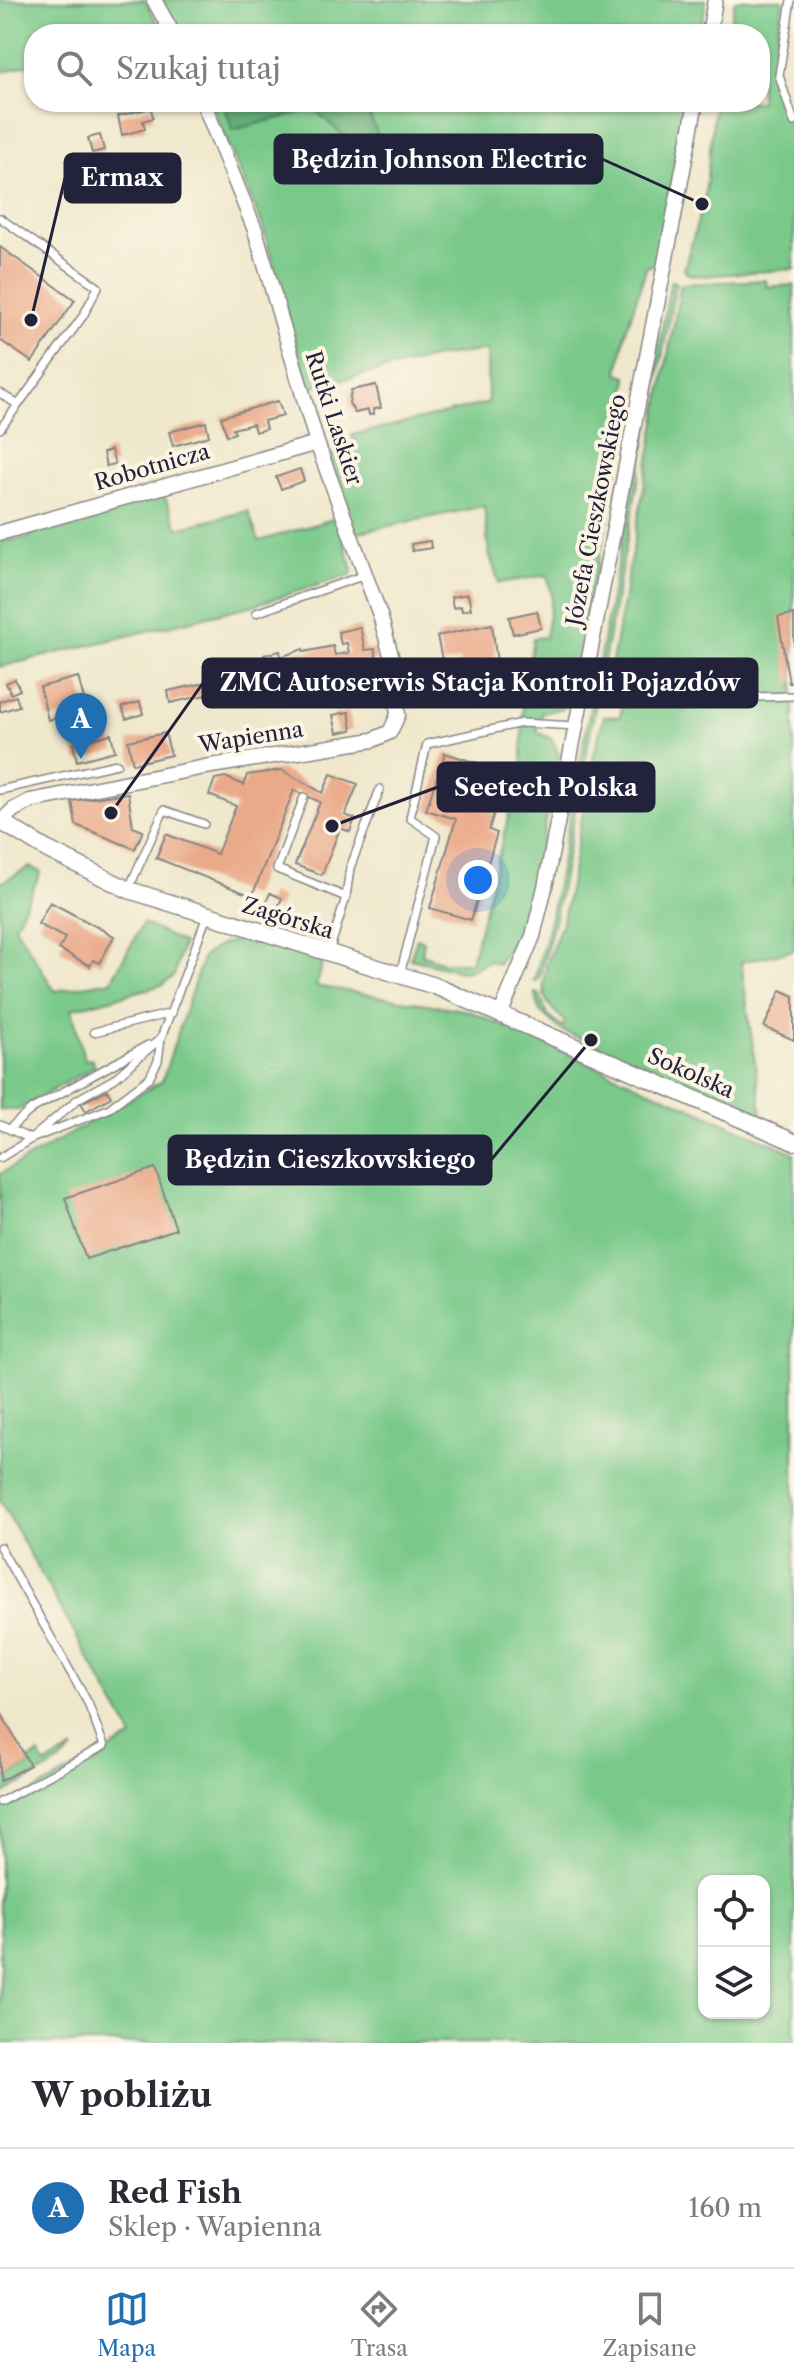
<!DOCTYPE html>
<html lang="pl">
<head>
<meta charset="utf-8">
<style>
	body { margin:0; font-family:"Libre Caslon Text",serif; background:#f7f7f7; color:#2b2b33 }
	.controls { position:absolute; right:24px; bottom:24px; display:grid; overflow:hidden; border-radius:16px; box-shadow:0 2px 6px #0004 }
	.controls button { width:72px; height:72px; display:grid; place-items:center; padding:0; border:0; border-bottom:2px solid #e1e1e2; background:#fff; color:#2b2b33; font:40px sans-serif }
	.you { position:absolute; left:478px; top:880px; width:28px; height:28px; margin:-20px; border:6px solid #fff; border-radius:50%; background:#1a73e8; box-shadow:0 0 0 12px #1a73e833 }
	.badge { display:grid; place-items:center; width:52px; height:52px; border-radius:50%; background:#1f6fb2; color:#fff; font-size:26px; font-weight:700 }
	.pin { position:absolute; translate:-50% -66px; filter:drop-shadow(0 2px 4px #0008) }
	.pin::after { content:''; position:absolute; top:42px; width:28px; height:24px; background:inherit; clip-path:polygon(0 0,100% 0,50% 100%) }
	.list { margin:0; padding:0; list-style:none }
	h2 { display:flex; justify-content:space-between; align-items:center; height:104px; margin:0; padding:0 32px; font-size:34px }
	h2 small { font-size:26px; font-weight:400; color:#7c7c81 }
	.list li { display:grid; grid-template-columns:52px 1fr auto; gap:24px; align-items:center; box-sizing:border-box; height:120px; padding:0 32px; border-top:2px solid #e1e1e2 }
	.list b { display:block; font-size:30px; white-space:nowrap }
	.list p { margin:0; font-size:26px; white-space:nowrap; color:#7c7c81 }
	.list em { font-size:26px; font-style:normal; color:#7c7c81 }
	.icon { flex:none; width:44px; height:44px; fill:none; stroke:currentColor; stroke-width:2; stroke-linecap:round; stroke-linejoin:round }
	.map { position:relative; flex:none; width:794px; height:2043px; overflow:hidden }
	.search { position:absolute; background:#fff; box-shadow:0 2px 6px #0004; left:24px; right:24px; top:24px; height:88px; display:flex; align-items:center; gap:20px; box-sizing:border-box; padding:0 28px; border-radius:32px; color:#7c7c81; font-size:30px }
	.sheet { height:224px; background:#fff }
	nav { display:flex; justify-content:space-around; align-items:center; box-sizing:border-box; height:112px; border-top:2px solid #e1e1e2; background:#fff; font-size:22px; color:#7c7c81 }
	nav a { display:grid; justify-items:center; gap:4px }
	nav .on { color:#1f6fb2 }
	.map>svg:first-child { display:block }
	.green { fill:#79c98a; stroke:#4e7662; stroke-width:2; fill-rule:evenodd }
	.forest { fill:#62ad76; stroke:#426858; stroke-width:2 }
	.building { fill:#eaaa8a }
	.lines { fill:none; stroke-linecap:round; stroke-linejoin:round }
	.service-casing { stroke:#888584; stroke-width:10 }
	.minor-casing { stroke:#888584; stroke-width:17 }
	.tertiary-casing { stroke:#888584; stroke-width:19 }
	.service { stroke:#fff; stroke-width:7 }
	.minor { stroke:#fff; stroke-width:14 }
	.tertiary { stroke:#fff; stroke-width:16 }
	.labels { text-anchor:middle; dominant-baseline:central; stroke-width:8; stroke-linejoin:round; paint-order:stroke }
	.street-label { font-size:22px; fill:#22223b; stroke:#fcf5e5 }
	.leader { fill:none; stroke:#22223b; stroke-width:3 }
	.callout-dot { fill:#22223b; stroke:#fcf5e5; stroke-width:3 }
	.callout { fill:#22223b; stroke:#22223b; stroke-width:3 }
	.callout-label { font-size:24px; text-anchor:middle; font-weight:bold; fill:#fff }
</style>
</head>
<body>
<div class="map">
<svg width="794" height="2043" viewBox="0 0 794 2043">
	<rect width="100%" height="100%" fill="#fcf5e5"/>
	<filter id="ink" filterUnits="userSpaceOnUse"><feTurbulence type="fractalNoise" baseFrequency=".0125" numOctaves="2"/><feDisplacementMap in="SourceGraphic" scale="16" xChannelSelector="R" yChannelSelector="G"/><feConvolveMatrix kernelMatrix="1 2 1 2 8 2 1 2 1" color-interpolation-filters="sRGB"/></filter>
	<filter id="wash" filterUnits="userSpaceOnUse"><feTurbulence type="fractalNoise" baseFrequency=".006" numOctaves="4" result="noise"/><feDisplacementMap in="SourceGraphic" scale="32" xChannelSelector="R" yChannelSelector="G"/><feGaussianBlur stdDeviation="1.8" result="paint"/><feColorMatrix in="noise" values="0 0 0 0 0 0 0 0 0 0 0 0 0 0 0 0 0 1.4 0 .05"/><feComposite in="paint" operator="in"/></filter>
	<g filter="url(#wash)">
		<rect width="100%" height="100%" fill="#efe8cc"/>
		<path class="green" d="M0,0H145L160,27L136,34H34V63L0,73Z
			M161,0H706L700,34H179Z
			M735,0H783L772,68L794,144V269L703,276L688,274L684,269L705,196L715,102H760V34H728Z
			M210,102H687L656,266H647L625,334L618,373L627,376L625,430L572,695L563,708L542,713L537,732L552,739L559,755L531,896L525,918L498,964L489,961L466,972L410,959L417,938L424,941L422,954L443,962H471L522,764L523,699L533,638L545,637L552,596L547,575L499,583L489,553L484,506L355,533L330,455L355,445L352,435L488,403L487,350L437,357L308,388L262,224Z
			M766,280L767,287L794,285V950L741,962L762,1113L562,1031L540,1011L535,993L540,995L548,1016L563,1027L565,1021C556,1013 546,1005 544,992C541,966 558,939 564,915C578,848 585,781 604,716L620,717L625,689H607L681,284Z
			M671,281L676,283L555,918L539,979L534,981L551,916Z
			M163,493L178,528L248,511L259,541L336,518L353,569L351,575L250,606L0,667V541L28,538L43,526Z
			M29,867L41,872L15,926L55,991L111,981L143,923L183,943L174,976L162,985L72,1009L84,1059H92L95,1066L18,1110H0V883Z
			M256,938L324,958L316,986L469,1011L794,1153V2043H0V1810L133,1737L0,1501V1174L162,1081L203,957C219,942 234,940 256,938ZM704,1881H764V2013H704Z
			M74,1749L62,1761L0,1796V1782L30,1765L28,1760L39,1754L45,1765Z"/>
		<path class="forest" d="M223,102H364L378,135L351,143L314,109L233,130Z"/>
		<g id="blocks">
			<path class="building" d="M151,108L153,118L143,121L145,129L122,135L118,116Z
				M100,135L104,150L92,153L88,138Z
				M0,247L75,300L32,362L0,340Z
				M376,385L381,408L373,409L374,414L369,415L368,410L355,413L349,403L351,390Z
				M278,401L283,416L264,421L266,429L255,432L253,424L233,429L235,433L227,436L221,417Z
				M206,422L209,436L173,446L169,432Z
				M111,450L115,464L106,466L103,453Z
				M300,469L304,481L281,489L276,477Z
				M430,541L431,548L412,551L411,544Z
				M468,594L471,609L462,611L461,606L453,608L451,597Z
				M537,611L541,628L513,634L509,617Z
				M794,614V682L789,683L778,617Z
				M492,624L497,663L461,671L459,660L443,664L437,636Z
				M360,627L365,650L375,649L377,661L325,671L326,678L318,679L316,673L295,677L296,683L286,685L283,679L274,681L276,694L268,695L266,682L240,687L241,692L233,693L232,689L170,703L168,691L252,673L250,666L266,663L264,655L280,651L281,657L303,649L304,652L333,646L335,655L349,653L347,643L341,644L338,632Z
				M78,677L87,710L48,720L40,687Z
				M15,679L20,690L11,694L6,683Z
				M16,696L19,706L0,712V701Z
				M140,702L143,714L126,719L122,707Z
				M349,712L352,730L337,733L333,715Z
				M165,733L171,755L133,764L128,741Z
				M111,734L115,751L77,761L73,744Z
				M445,753L506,772L489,830L497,833L471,920L430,908L456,819L426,810Z
				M282,770L323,793L331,774L358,784L345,815L355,819L353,824L350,832L340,828L322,875L295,865L320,802L294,790L252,896L156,858L166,834L217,854L236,806L209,795L215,779L225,777L244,785L247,775Z
				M128,793L133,827L143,831L135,849L76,825L72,801Z
				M270,893L282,898L277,910L265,906Z
				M50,902L114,936L100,963L93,960L90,966L59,949L65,938L38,924Z
				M781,990L794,996V1040L764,1027Z
				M107,1090L111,1097L86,1111L81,1103Z
				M155,1168L176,1229L86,1259L65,1198Z
				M0,1711L30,1765L0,1781Z"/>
		</g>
	</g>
	<g filter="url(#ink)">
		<use href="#blocks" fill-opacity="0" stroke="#888584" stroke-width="2"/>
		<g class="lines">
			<defs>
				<path id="service" d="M791,0L779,75L794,122
					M0,218L98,287L83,316L18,405L0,393
					M0,429L18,405
					M256,613L365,575
					M581,701L794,696
					M0,790L117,764
					M304,797L277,869L346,897
					M129,888L164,810L204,824
					M329,952L346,897L350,868L380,789
					M400,974L436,836L410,818L427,744L522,723L576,726
					M94,1032L172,1013
					M0,1125L31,1139L108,1109L149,1078L158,1061L161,1038L207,916
					M9,1129L32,1109L148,1045
					M0,1158L31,1139L78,1099L114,1079L161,1038
					M0,1547L88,1703L104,1746L0,1802"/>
				<path id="minor" d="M154,0L173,34
					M709,34L715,0
					M0,533L317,443
					M1,822L13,810L30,801L205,767L373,740L390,732L398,715L392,659L380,615L317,443L255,230L203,102
					M500,1015L533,936L545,887L696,102"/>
				<path id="tertiary" d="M0,821L46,849L129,890L435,986L794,1142"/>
			</defs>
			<use href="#service" class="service-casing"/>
			<use href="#minor" class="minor-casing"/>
			<use href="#tertiary" class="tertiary-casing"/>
			<use href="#service" class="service"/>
			<use href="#minor" class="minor"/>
			<use href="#tertiary" class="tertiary"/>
		</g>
	</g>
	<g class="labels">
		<g class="street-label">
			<text transform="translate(334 418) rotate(72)">Rutki Laskier</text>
			<text transform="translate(152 467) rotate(-16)">Robotnicza</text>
			<text transform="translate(596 510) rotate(-79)">Józefa Cieszkowskiego</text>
			<text transform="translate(251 737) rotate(-9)">Wapienna</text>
			<text transform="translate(288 918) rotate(17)">Zagórska</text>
			<text transform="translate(691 1073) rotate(24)">Sokolska</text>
		</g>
	</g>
	<path class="leader" d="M702 204L602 159M31 320L65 178M111 813L203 683M332 826L438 787M591 1040L491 1160"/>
	<g class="callout-dot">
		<circle cx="702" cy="204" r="8"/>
		<circle cx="31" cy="320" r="8"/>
		<circle cx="111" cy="813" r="8"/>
		<circle cx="332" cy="826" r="8"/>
		<circle cx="591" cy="1040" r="8"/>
	</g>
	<g class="callout">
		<rect x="275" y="135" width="327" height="48" rx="8"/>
		<rect x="65" y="154" width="115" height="48" rx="8"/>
		<rect x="203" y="659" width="554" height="48" rx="8"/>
		<rect x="438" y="763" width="216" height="48" rx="8"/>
		<rect x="169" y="1136" width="322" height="48" rx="8"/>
	</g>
	<g class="callout-label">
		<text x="439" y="168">Będzin Johnson Electric</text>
		<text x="122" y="186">Ermax</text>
		<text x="480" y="691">ZMC Autoserwis Stacja Kontroli Pojazdów</text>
		<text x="546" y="796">Seetech Polska</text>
		<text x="330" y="1168">Będzin Cieszkowskiego</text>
	</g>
</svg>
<div class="controls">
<button><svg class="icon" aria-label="locate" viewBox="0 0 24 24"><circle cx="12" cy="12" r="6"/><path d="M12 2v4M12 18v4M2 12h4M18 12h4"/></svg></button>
<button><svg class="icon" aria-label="layers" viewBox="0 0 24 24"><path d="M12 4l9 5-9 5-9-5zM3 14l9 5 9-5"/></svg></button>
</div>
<div class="you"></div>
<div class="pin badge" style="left:81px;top:759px">A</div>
<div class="search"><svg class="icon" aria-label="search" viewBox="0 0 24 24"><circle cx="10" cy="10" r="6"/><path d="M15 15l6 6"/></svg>Szukaj tutaj</div>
</div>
<section class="sheet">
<h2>W pobliżu<small></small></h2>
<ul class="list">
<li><span class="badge">A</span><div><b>Red Fish</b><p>Sklep · Wapienna</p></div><em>160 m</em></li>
</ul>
</section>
<nav>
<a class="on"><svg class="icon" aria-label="map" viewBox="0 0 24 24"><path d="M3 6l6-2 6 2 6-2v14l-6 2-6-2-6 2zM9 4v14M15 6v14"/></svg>Mapa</a>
<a><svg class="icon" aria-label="directions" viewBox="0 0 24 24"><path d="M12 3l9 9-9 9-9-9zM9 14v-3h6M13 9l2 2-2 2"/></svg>Trasa</a>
<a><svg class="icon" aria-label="saved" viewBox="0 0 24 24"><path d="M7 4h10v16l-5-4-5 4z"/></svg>Zapisane</a>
</nav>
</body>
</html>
